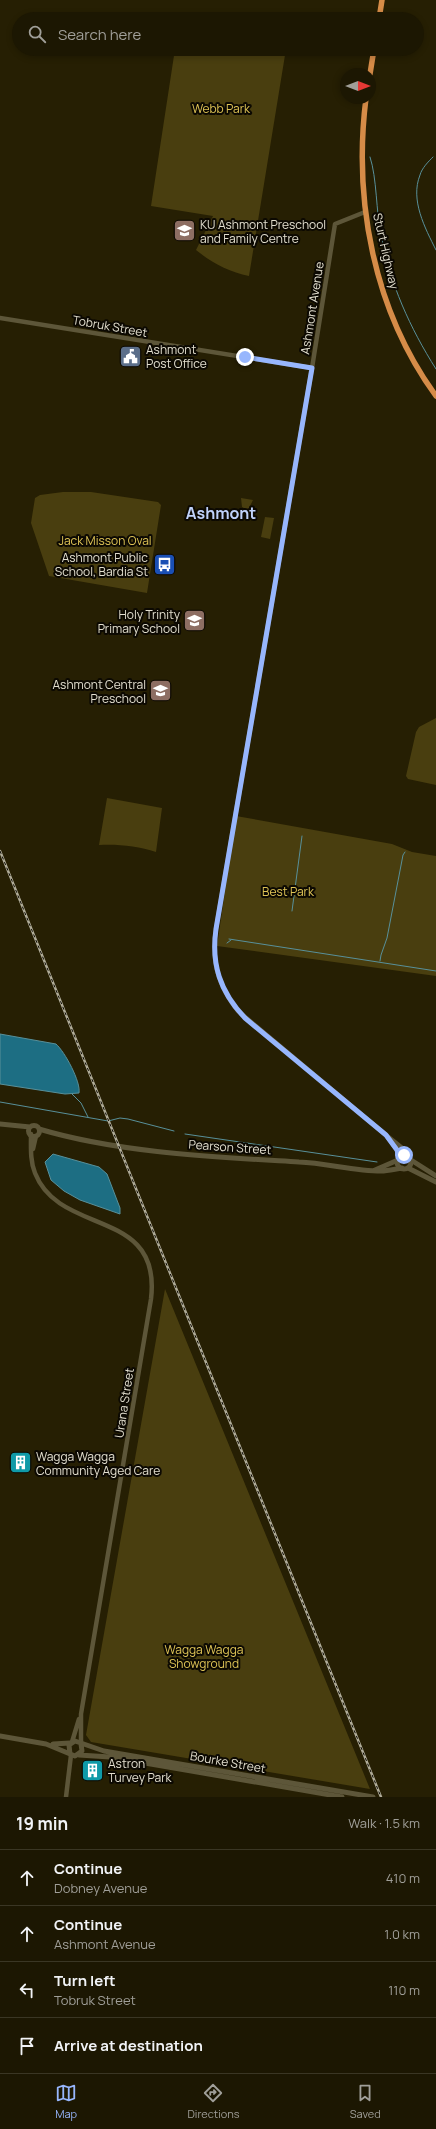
<!DOCTYPE html>
<html lang="en">
<head>
<meta charset="utf-8">
<style>
	body { margin:0; font-family:Manrope,sans-serif; background:#292411; color:#f1f3f6 }
	.compass { position:absolute; left:340px; top:68px; width:36px; height:36px; border-radius:50%; background:#1c1702; box-shadow:0 2px 6px #0003; rotate:90deg }
	.stop { position:absolute; width:12px; height:12px; margin:-9px; border:3px solid #97b6fd; border-radius:50%; background:#fff }
	.stop.end { background:#97b6fd; border-color:#fff; box-shadow:0 1px 4px #0008 }
	.list { margin:0; padding:0; list-style:none }
	h2 { display:flex; justify-content:space-between; align-items:center; height:52px; margin:0; padding:0 16px; font-size:17px }
	h2 small { font-size:13px; font-weight:400; color:#a09f99 }
	.list li { display:grid; grid-template-columns:26px 1fr auto; gap:12px; align-items:center; box-sizing:border-box; height:56px; padding:0 16px; border-top:1px solid #3a3624 }
	.list b { display:block; font-size:15px; white-space:nowrap }
	.list p { margin:0; font-size:13px; white-space:nowrap; color:#a09f99 }
	.list em { font-size:13px; font-style:normal; color:#a09f99 }
	.icon { flex:none; width:22px; height:22px; fill:none; stroke:currentColor; stroke-width:2; stroke-linecap:round; stroke-linejoin:round }
	.map { position:relative; flex:none; width:436px; height:1797px; overflow:hidden }
	.search { position:absolute; background:#1c1702; box-shadow:0 2px 6px #0003; left:12px; right:12px; top:12px; height:44px; display:flex; align-items:center; gap:10px; box-sizing:border-box; padding:0 14px; border-radius:22px; color:#a09f99; font-size:15px }
	.sheet { height:276px; background:#1c1702 }
	nav { display:flex; justify-content:space-around; align-items:center; box-sizing:border-box; height:56px; border-top:1px solid #3a3624; background:#1c1702; font-size:11px; color:#a09f99 }
	nav a { display:grid; justify-items:center; gap:2px }
	nav .on { color:#97b6fd }
	.map>svg:first-child { display:block }
	.green { fill:#493e0f }
	.water { fill:#1d6e83; stroke:#58909a }
	.lines { fill:none; stroke-linecap:round; stroke-linejoin:round }
	.stream { stroke:#58909a; stroke-width:1 }
	.tertiary { stroke:#5d5639; stroke-width:4.5 }
	.secondary { stroke:#5d5639; stroke-width:5 }
	.trunk { stroke:#d68c48; stroke-width:5.5 }
	.rail-casing { stroke:#b1ad9a; stroke-width:2.5 }
	.rail { stroke:#0c0902; stroke-width:1; stroke-dasharray:3; stroke-linecap:butt }
	.route { stroke:#97b6fd; stroke-width:5 }
	.labels { text-anchor:middle; dominant-baseline:central; stroke-width:4; stroke-linejoin:round; paint-order:stroke }
	.park-label { font-size:12px; fill:#dfc456; stroke:#0c0902 }
	.poi-label { font-size:12px; fill:#e3dfcf; stroke:#0c0902; text-anchor:start }
	.street-label { font-size:12px; fill:#e3dfcf; stroke:#0c0902 }
	.district-label { font-size:16px; font-weight:bold; fill:#c0d2fa; stroke:#0c0902 }
</style>
</head>
<body>
<div class="map">
<svg width="436" height="1797" viewBox="0 0 436 1797">
	<rect width="100%" height="100%" fill="#261f03"/>
	<path class="green" d="M175,49H286L249,276C229,272 212,263 196,250L213,216L151,206Z
		M63,492H91L158,502L161,505L147,593L49,576L31,523L35,498L40,495Z
		M241,498L253,500L248,510L242,507Z
		M265,517L274,518L270,539L261,537Z
		M436,718V785L408,779L406,776L416,732L419,727Z
		M107,798L162,808L156,852C138,846 118,844 99,845Z
		M236,816L392,844L412,852L436,856V976L217,946Z
		M165,1289L370,1789L91,1742L86,1735Z"/>
	<path class="water" d="M0,1034L56,1044C65,1052 81,1082 79,1093L65,1094L0,1084Z
		M53,1154L99,1167L107,1174L120,1208V1214L80,1200L64,1191L51,1180L45,1162Z"/>
	<g class="lines">
		<path class="stream" d="M370,157C377,178 376,212 381,235C390,284 410,328 436,369
			M433,157C428,162 422,168 420,175C410,200 425,228 436,250
			M292,911L302,836
			M229,939L436,971
			M227,943L231,940
			M380,961L381,955L387,938L403,855L405,852
			M72,1094L81,1103L88,1117
			M0,1102L108,1121L120,1118L128,1119L174,1131
			M185,1134L377,1162"/>
		<path class="tertiary" d="M365,212L335,224L312,368L216,929C211,961 218,986 238,1011L386,1135L401,1147L408,1156
			M0,318L312,368
			M31,1134C31,1147 30,1161 35,1173C60,1237 162,1207 151,1299L81,1714V1744
			M388,1138L397,1150L399,1158
			M33,1149L36,1136
			M72,1742L79,1719
			M66,1797L71,1755"/>
		<path class="secondary" d="M0,1124L30,1127
			M28.5 1131a5.5 5.5 0 1 1 11 0a5.5 5.5 0 1 1-11 0Z
			M39,1129C119,1153 216,1157 299,1162C326,1163 354,1171 381,1171C388,1171 395,1169 402,1168
			M397 1162a7 7 0 1 1 14 0a7 7 0 1 1-14 0Z
			M411,1160L436,1176
			M408,1168L436,1182
			M375,1170L398,1160
			M0,1736L46,1744L75,1756L82,1751L81,1744
			M53,1744L70,1743
			M70,1754L69,1745L75,1741L104,1751L373,1797
			M79,1755L110,1757L342,1797"/>
		<path class="trunk" d="M379,19L382,0
			M370,74L374,49
			M366,98C353,201 374,311 436,396"/>
		<defs>
			<path id="rail" d="M0,851L381,1797"/>
		</defs>
		<use href="#rail" class="rail-casing"/>
		<use href="#rail" class="rail"/>
	</g>
	<g class="lines">
		<path class="route" d="M245,357L312,368L216,929C211,964 220,992 245,1018L386,1135L397,1150L399,1158L404,1155"/>
	</g>
	<defs>
		<symbol id="school-square" viewBox="-11 -11 22 22"><rect x="-9" y="-9" width="18" height="18" rx="4" fill="#8d6e63" stroke="#0c0902"/><path d="M0-5L7-2L0 1L-7-2ZM-4 1L0 2.5L4 1V4Q0 6-4 4Z" fill="#fff"/></symbol>
		<symbol id="civic-square" viewBox="-11 -11 22 22"><rect x="-9" y="-9" width="18" height="18" rx="4" fill="#5c6f8a" stroke="#0c0902"/><path d="M-.6-6.5H3V-4.5H.6V-3L4-1V1h2V6H-6V1h2V-1L-.6-3ZM-1.2 2.5V6h2.4V2.5Z" fill="#fff"/></symbol>
		<symbol id="bus-square" viewBox="-11 -11 22 22"><rect x="-9" y="-9" width="18" height="18" rx="4" fill="#1a4fb4" stroke="#0c0902"/><path d="M-5-6H5V4H4V6H2V4H-2V6H-4V4H-5ZM-3.5-4V0h7V-4ZM-3.5 1.2v1.5H-2V1.2ZM2 1.2v1.5H3.5V1.2Z" fill="#fff"/></symbol>
		<symbol id="building-square" viewBox="-11 -11 22 22"><rect x="-9" y="-9" width="18" height="18" rx="4" fill="#0f9aa8" stroke="#0c0902"/><path d="M-4-6H4V6H1V3H-1V6H-4ZM-2.5-4.3h1.7v1.8h-1.7ZM.8-4.3h1.7v1.8H.8ZM-2.5-1h1.7V.8h-1.7ZM.8-1h1.7V.8H.8Z" fill="#fff"/></symbol>
	</defs>
	<g fill-rule="evenodd">
		<use href="#school-square" x="172" y="218" width="25" height="25"/>
		<use href="#civic-square" x="118" y="344" width="25" height="25"/>
		<use href="#bus-square" x="152" y="552" width="25" height="25"/>
		<use href="#school-square" x="182" y="608" width="25" height="25"/>
		<use href="#school-square" x="148" y="678" width="25" height="25"/>
		<use href="#building-square" x="8" y="1450" width="25" height="25"/>
		<use href="#building-square" x="80" y="1758" width="25" height="25"/>
	</g>
	<g class="labels">
		<g class="park-label">
			<text x="221" y="108">Webb Park</text>
			<text x="105" y="540">Jack Misson Oval</text>
			<text x="288" y="891">Best Park</text>
			<text x="204" y="1649">Wagga Wagga<tspan x="204" dy="14">Showground</tspan></text>
		</g>
		<g class="poi-label">
			<text x="200" y="224">KU Ashmont Preschool<tspan x="200" dy="14">and Family Centre</tspan></text>
			<text x="146" y="349">Ashmont<tspan x="146" dy="14">Post Office</tspan></text>
			<text x="148" y="557" text-anchor="end">Ashmont Public<tspan x="148" dy="14">School, Bardia St</tspan></text>
			<text x="180" y="614" text-anchor="end">Holy Trinity<tspan x="180" dy="14">Primary School</tspan></text>
			<text x="146" y="684" text-anchor="end">Ashmont Central<tspan x="146" dy="14">Preschool</tspan></text>
			<text x="36" y="1456">Wagga Wagga<tspan x="36" dy="14">Community Aged Care</tspan></text>
			<text x="108" y="1763">Astron<tspan x="108" dy="14">Turvey Park</tspan></text>
		</g>
		<g class="street-label">
			<text transform="translate(386 251) rotate(77)">Sturt Highway</text>
			<text transform="translate(312 308) rotate(-81)">Ashmont Avenue</text>
			<text transform="translate(110 326) rotate(10)">Tobruk Street</text>
			<text transform="translate(230 1147) rotate(4)">Pearson Street</text>
			<text transform="translate(124 1403) rotate(-81)">Urana Street</text>
			<text transform="translate(228 1762) rotate(10)">Bourke Street</text>
		</g>
		<g class="district-label">
			<text x="221" y="513">Ashmont</text>
		</g>
	</g>
</svg>
<svg class="compass" viewBox="-18 -18 36 36"><path d="M0-13l5 13h-10z" fill="#e53935"/><path d="M0 13l5-13h-10z" fill="#a09f99"/></svg>
<div class="stop" style="left:404px;top:1155px"></div>
<div class="stop end" style="left:245px;top:357px"></div>
<div class="search"><svg class="icon" aria-label="search" viewBox="0 0 24 24"><circle cx="10" cy="10" r="6"/><path d="M15 15l6 6"/></svg>Search here</div>
</div>
<section class="sheet">
<h2>19 min<small>Walk · 1.5 km</small></h2>
<ul class="list">
<li><svg class="icon" aria-label="ahead" viewBox="0 0 24 24"><path d="M12 20V5M6 11l6-6 6 6"/></svg><div><b>Continue</b><p>Dobney Avenue</p></div><em>410 m</em></li>
<li><svg class="icon" aria-label="ahead" viewBox="0 0 24 24"><path d="M12 20V5M6 11l6-6 6 6"/></svg><div><b>Continue</b><p>Ashmont Avenue</p></div><em>1.0 km</em></li>
<li><svg class="icon" aria-label="left" viewBox="0 0 24 24"><path d="M17 20v-9H6M10 6l-5 5 5 5"/></svg><div><b>Turn left</b><p>Tobruk Street</p></div><em>110 m</em></li>
<li><svg class="icon" aria-label="arrive" viewBox="0 0 24 24"><path d="M6 21V4h12l-3 4 3 4H6"/></svg><div><b>Arrive at destination</b></div></li>
</ul>
</section>
<nav>
<a class="on"><svg class="icon" aria-label="map" viewBox="0 0 24 24"><path d="M3 6l6-2 6 2 6-2v14l-6 2-6-2-6 2zM9 4v14M15 6v14"/></svg>Map</a>
<a><svg class="icon" aria-label="directions" viewBox="0 0 24 24"><path d="M12 3l9 9-9 9-9-9zM9 14v-3h6M13 9l2 2-2 2"/></svg>Directions</a>
<a><svg class="icon" aria-label="saved" viewBox="0 0 24 24"><path d="M7 4h10v16l-5-4-5 4z"/></svg>Saved</a>
</nav>
</body>
</html>
